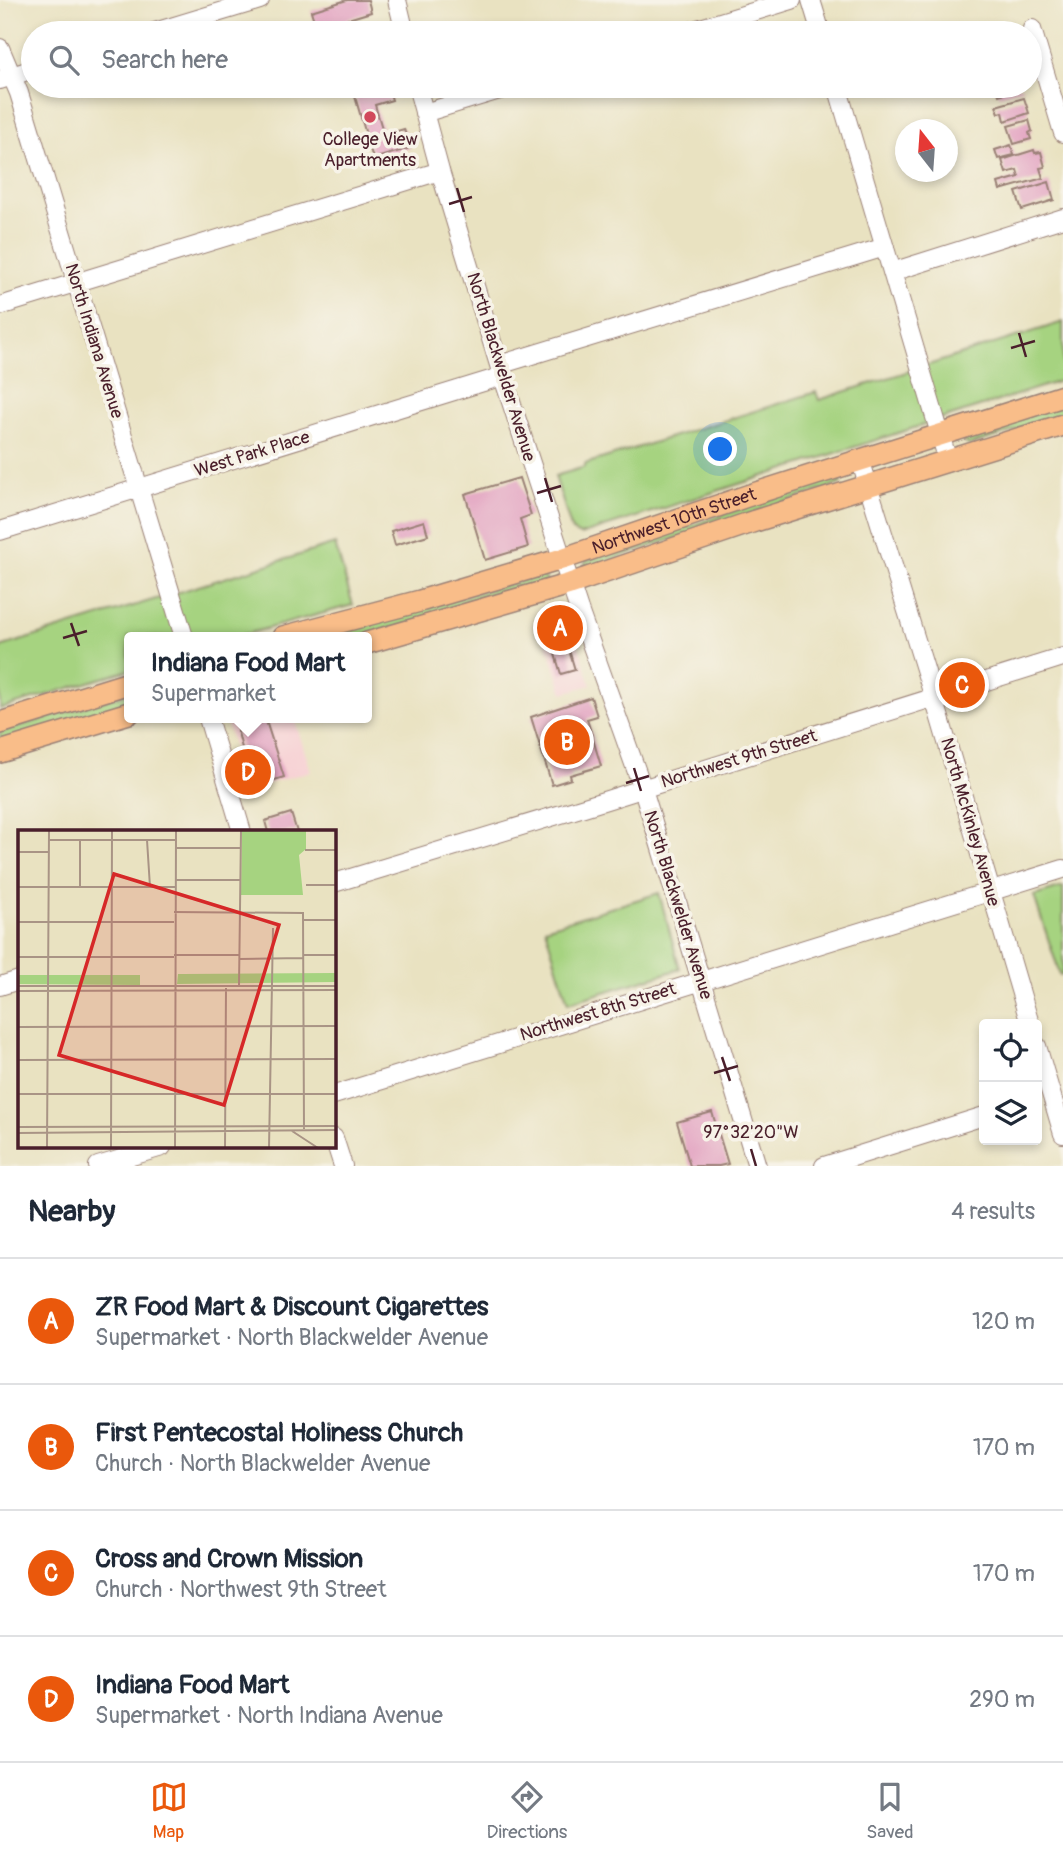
<!DOCTYPE html>
<html lang="en">
<head>
<meta charset="utf-8">
<style>
	body { margin:0; font-family:Pangolin,sans-serif; background:#f2f2f3; color:#1f2937 }
	.controls { position:absolute; right:21px; bottom:21px; display:grid; overflow:hidden; border-radius:7px; box-shadow:0 4px 10px #0003 }
	.controls button { width:63px; height:63px; display:grid; place-items:center; padding:0; border:0; border-bottom:2px solid #e0e1e3; background:#fff; color:#1f2937; font:35px sans-serif }
	.compass { position:absolute; left:895px; top:119px; width:63px; height:63px; border-radius:50%; background:#fff; box-shadow:0 4px 10px #0003; rotate:343deg }
	.you { position:absolute; left:721px; top:450px; width:24px; height:24px; margin:-18px; border:5px solid #fff; border-radius:50%; background:#1a73e8; box-shadow:0 0 0 10px #1a73e833 }
	.badge { display:grid; place-items:center; width:46px; height:46px; border-radius:50%; background:#ea580c; color:#fff; font-size:23px; font-weight:700 }
	.pin { position:absolute; translate:-50% -50%; border:4px solid #fff; box-shadow:0 2px 7px #0006 }
	.popup { position:absolute; left:124px; top:632px; width:248px; height:91px; box-sizing:border-box; display:grid; place-content:center; border-radius:7px; background:#fff; filter:drop-shadow(0 2px 5px #0005); font-size:23px; white-space:nowrap; color:#747a83 }
	.popup b { font-size:26px; color:#1f2937 }
	.popup::after { content:''; position:absolute; left:50%; top:100%; margin-left:-14px; border:14px solid transparent; border-top-color:#fff }
	.list { margin:0; padding:0; list-style:none }
	h2 { display:flex; justify-content:space-between; align-items:center; height:91px; margin:0; padding:0 28px; font-size:30px }
	h2 small { font-size:23px; font-weight:400; color:#747a83 }
	.list li { display:grid; grid-template-columns:46px 1fr auto; gap:21px; align-items:center; box-sizing:border-box; height:126px; padding:0 28px; border-top:2px solid #e0e1e3 }
	.list b { display:block; font-size:26px; white-space:nowrap }
	.list p { margin:0; font-size:23px; white-space:nowrap; color:#747a83 }
	.list em { font-size:23px; font-style:normal; color:#747a83 }
	.icon { flex:none; width:38px; height:38px; fill:none; stroke:currentColor; stroke-width:2; stroke-linecap:round; stroke-linejoin:round }
	.map { position:relative; flex:none; width:1063px; height:1166px; overflow:hidden }
	.search { position:absolute; background:#fff; box-shadow:0 4px 10px #0003; left:21px; right:21px; top:21px; height:77px; display:flex; align-items:center; gap:18px; box-sizing:border-box; padding:0 24px; border-radius:38px; color:#747a83; font-size:26px }
	.sheet { height:595px; background:#fff }
	nav { display:flex; justify-content:space-around; align-items:center; box-sizing:border-box; height:98px; border-top:2px solid #e0e1e3; background:#fff; font-size:19px; color:#747a83 }
	nav a { display:grid; justify-items:center; gap:4px }
	nav .on { color:#ea580c }
	.map>svg:first-child { display:block }
	.built { fill:#f7cfd3 }
	.green { fill:#a6d380; stroke:#787956; stroke-width:2 }
	.building { fill:#e2a0c0 }
	.lines { fill:none; stroke-linecap:round; stroke-linejoin:round }
	.minor-casing { stroke:#9a8076; stroke-width:20 }
	.major-casing { stroke:#9a8076; stroke-width:24 }
	.minor { stroke:#fff; stroke-width:18 }
	.major { stroke:#f9bd89; stroke-width:21 }
	.ticks { fill:none; stroke:#4a1f2b; stroke-width:2.5 }
	.poi-dot { fill:#d1495b; stroke:#f7f3e8; stroke-width:2.5 }
	.labels { text-anchor:middle; dominant-baseline:central; stroke-width:7; stroke-linejoin:round; paint-order:stroke }
	.poi-label { font-size:18px; fill:#4a1f2b; stroke:#f7f3e8 }
	.street-label { font-size:18px; fill:#4a1f2b; stroke:#f7f3e8 }
	.inset-road { fill:none; stroke:#a99485; stroke-width:2 }
	.view { fill:#d62828; fill-opacity:0.15; stroke:#d62828; stroke-width:3.5 }
	.inset-edge { fill:none; stroke:#4a1f2b; stroke-width:3.5 }
	.ticks-label { font-size:18px; text-anchor:middle; fill:#4a1f2b; stroke:#f7f3e8; stroke-width:7; stroke-linejoin:round; paint-order:stroke }
</style>
</head>
<body>
<div class="map">
<svg width="1063" height="1166" viewBox="0 0 1063 1166">
	<rect width="100%" height="100%" fill="#f7f3e8"/>
	<filter id="ink" filterUnits="userSpaceOnUse"><feTurbulence type="fractalNoise" baseFrequency=".0143" numOctaves="2"/><feDisplacementMap in="SourceGraphic" scale="14" xChannelSelector="R" yChannelSelector="G"/><feConvolveMatrix kernelMatrix="1 2 1 2 8 2 1 2 1" color-interpolation-filters="sRGB"/></filter>
	<filter id="wash" filterUnits="userSpaceOnUse"><feTurbulence type="fractalNoise" baseFrequency=".00686" numOctaves="4" result="noise"/><feDisplacementMap in="SourceGraphic" scale="28" xChannelSelector="R" yChannelSelector="G"/><feGaussianBlur stdDeviation="1.57" result="paint"/><feColorMatrix in="noise" values="0 0 0 0 0 0 0 0 0 0 0 0 0 0 0 0 0 1.4 0 .05"/><feComposite in="paint" operator="in"/></filter>
	<g filter="url(#wash)">
		<rect width="100%" height="100%" fill="#e9e2c1"/>
		<path class="built" d="M566,606L591,685L563,693L537,613Z
			M225,718H294L311,771L247,790Z"/>
		<path class="green" d="M1063,322V380L580,535L572,531L555,476L585,467V464L816,392L819,400Z
			M1063,404V416L969,445L962,441V438Z
			M839,476L841,480L840,484L588,567L585,565V561Z
			M335,544L353,605L236,637H129V670L0,709V647Z
			M544,575L547,582L423,620L356,637H314Z
			M129,693V705L0,744V732Z
			M1063,887V974L1060,975L1034,896Z
			M659,893L680,969L568,1003L545,928Z"/>
		<g id="blocks">
			<path class="building" d="M347,0H368L371,12L335,23L338,33H318L311,11Z
				M380,86H388L392,100L375,105L384,135L404,129L410,148L373,159L354,93Z
				M996,86H1021L1022,88L999,95Z
				M1024,98L1029,113L1005,121L1003,112L999,113L996,106Z
				M1029,120L1032,131L1029,133L1031,139L1014,144L1008,126Z
				M1011,145L1014,155L998,159L995,150Z
				M1034,150L1035,153L1041,152L1045,167L1040,168L1043,178L1000,190L998,183L1019,177L1017,170L1006,173L1002,160Z
				M1049,182L1054,200L1022,210L1016,192Z
				M519,478L531,515L520,519L528,547L485,560L465,494Z
				M424,521L428,535L395,545L391,531Z
				M558,627L563,630L575,670L561,674L548,631Z
				M591,697L597,716L587,719L601,766L570,775L571,779L552,785L531,717Z
				M261,718H265L284,777L252,787L236,725Z
				M291,813L297,832H268L265,821Z
				M712,1112L728,1164L719,1166H690L677,1122Z"/>
		</g>
	</g>
	<g filter="url(#ink)">
		<use href="#blocks" fill-opacity="0" stroke="#9a8076" stroke-width="2"/>
		<g class="lines">
			<defs>
				<path id="minor" d="M397,0L405,33
					M811,0L821,33
					M1032,29L1063,133
					M151,33L260,0
					M684,33L792,0
					M0,48L19,93L184,637
					M0,80L33,69
					M417,86L440,171L499,365L579,610L643,789L757,1166
					M837,86L948,461
					M424,113L513,86
					M892,272L1063,218
					M0,306L440,171
					M499,365L885,247
					M860,459L934,698L1030,1024
					M0,531L503,376
					M208,718L242,832
					M334,883L594,804L1063,657
					M0,986L19,980
					M1037,1046L1063,1134
					M334,1095L1063,869
					M334,1138L343,1166
					M98,1166L162,1147
					M824,1166L984,1116"/>
				<g id="major">
					<path id="s1" d="M283,637L420,601L562,559L747,496L1063,396"/>
					<path d="M367,643L570,584L755,521L1063,425"/>
					<path d="M0,723L129,683"/>
					<path d="M0,752L129,713"/>
				</g>
			</defs>
			<use href="#minor" class="minor-casing"/>
			<use href="#major" class="major-casing"/>
			<use href="#minor" class="minor"/>
			<use href="#major" class="major"/>
		</g>
	</g>
	<path class="ticks" d="M457,188L464,212M449,204L472,197M1019,333L1026,357M1011,348L1035,341M545,478L552,502M537,493L561,486M71,623L79,646M63,638L87,631M634,768L641,791M626,783L649,776M722,1057L730,1081M714,1073L738,1066M751,1149L756,1166"/>
	<circle class="poi-dot" cx="370" cy="117" r="7"/>
	<g class="labels">
		<g class="poi-label">
			<text x="370" y="139">College View<tspan x="370" dy="21">Apartments</tspan></text>
		</g>
		<g class="street-label">
			<text transform="translate(94 341) rotate(73)">North Indiana Avenue</text>
			<text transform="translate(501 367) rotate(73)">North Blackwelder Avenue</text>
			<text transform="translate(252 454) rotate(-17)">West Park Place</text>
			<text stroke="none"><textPath href="#s1" startOffset="408">Northwest 10th Street</textPath></text>
			<text transform="translate(739 759) rotate(-17)">Northwest 9th Street</text>
			<text transform="translate(970 822) rotate(74)">North McKinley Avenue</text>
			<text transform="translate(678 905) rotate(73)">North Blackwelder Avenue</text>
			<text transform="translate(598 1012) rotate(-17)">Northwest 8th Street</text>
		</g>
	</g>
	<g transform="translate(18 830)">
		<rect width="318" height="318" fill="#e9e2c1"/>
		<path d="M224,1H288V19L281,25L285,65H223ZM317,143V152L159,154L160,144H165ZM0,145H122V155L0,154Z" fill="#a6d380"/>
		<path class="inset-road" d="M62,9V57M31,10H158M129,10L132,57M158,18H223M287,20H319M0,22H30M158,50H222M288,55H319M0,57H158M156,82L285,83L286,299M286,90H319M0,92H156M156,125H221M285,125H319M0,127H156M221,129L285,128M0,156H319M221,156L223,1M0,161L319,160M0,197L319,196M0,230L319,229M0,264H319M0,297L319,296M274,301L300,318M0,303L319,300M29,318L31,1M93,318L94,1M157,318L158,1M207,318L208,158M251,318L255,98"/>
		<path class="view" d="M96,44L261,95L206,275L41,225Z"/>
		<rect width="318" height="318" class="inset-edge"/>
	</g>
	<g class="ticks-label">
		<text x="751" y="1138">97°32'20"W</text>
	</g>
</svg>
<div class="controls">
<button><svg class="icon" aria-label="locate" viewBox="0 0 24 24"><circle cx="12" cy="12" r="6"/><path d="M12 2v4M12 18v4M2 12h4M18 12h4"/></svg></button>
<button><svg class="icon" aria-label="layers" viewBox="0 0 24 24"><path d="M12 4l9 5-9 5-9-5zM3 14l9 5 9-5"/></svg></button>
</div>
<svg class="compass" viewBox="-18 -18 36 36"><path d="M0-13l5 13h-10z" fill="#e53935"/><path d="M0 13l5-13h-10z" fill="#747a83"/></svg>
<div class="you"></div>
<div class="pin badge" style="left:560px;top:628px">A</div>
<div class="pin badge" style="left:567px;top:742px">B</div>
<div class="pin badge" style="left:962px;top:685px">C</div>
<div class="pin badge" style="left:248px;top:772px">D</div>
<div class="popup"><b>Indiana Food Mart</b>Supermarket</div>
<div class="search"><svg class="icon" aria-label="search" viewBox="0 0 24 24"><circle cx="10" cy="10" r="6"/><path d="M15 15l6 6"/></svg>Search here</div>
</div>
<section class="sheet">
<h2>Nearby<small>4 results</small></h2>
<ul class="list">
<li><span class="badge">A</span><div><b>ZR Food Mart &amp; Discount Cigarettes</b><p>Supermarket · North Blackwelder Avenue</p></div><em>120 m</em></li>
<li><span class="badge">B</span><div><b>First Pentecostal Holiness Church</b><p>Church · North Blackwelder Avenue</p></div><em>170 m</em></li>
<li><span class="badge">C</span><div><b>Cross and Crown Mission</b><p>Church · Northwest 9th Street</p></div><em>170 m</em></li>
<li><span class="badge">D</span><div><b>Indiana Food Mart</b><p>Supermarket · North Indiana Avenue</p></div><em>290 m</em></li>
</ul>
</section>
<nav>
<a class="on"><svg class="icon" aria-label="map" viewBox="0 0 24 24"><path d="M3 6l6-2 6 2 6-2v14l-6 2-6-2-6 2zM9 4v14M15 6v14"/></svg>Map</a>
<a><svg class="icon" aria-label="directions" viewBox="0 0 24 24"><path d="M12 3l9 9-9 9-9-9zM9 14v-3h6M13 9l2 2-2 2"/></svg>Directions</a>
<a><svg class="icon" aria-label="saved" viewBox="0 0 24 24"><path d="M7 4h10v16l-5-4-5 4z"/></svg>Saved</a>
</nav>
</body>
</html>
